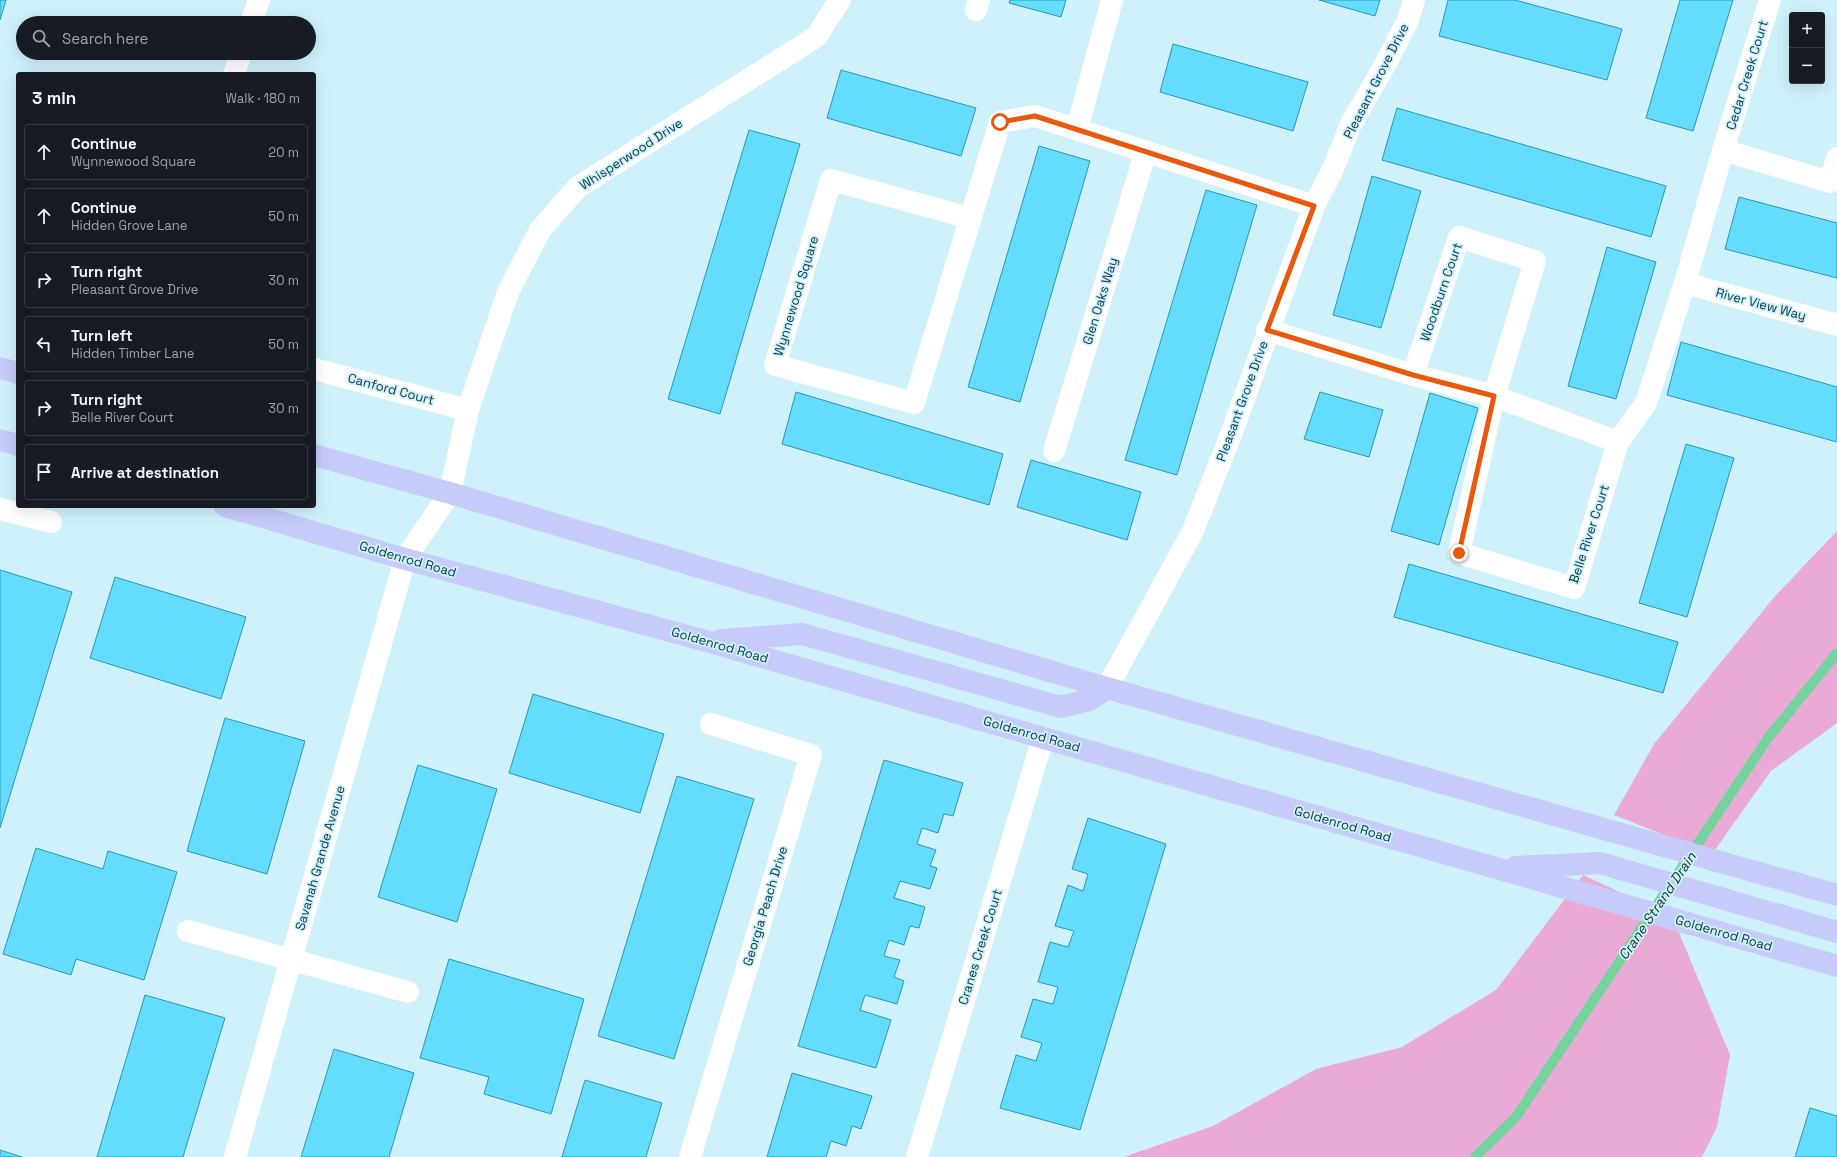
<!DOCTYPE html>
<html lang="en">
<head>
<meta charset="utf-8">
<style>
	body { margin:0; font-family:"Space Grotesk",sans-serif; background:#242831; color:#f1f3f6 }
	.controls { position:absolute; right:12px; top:12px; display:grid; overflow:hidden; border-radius:4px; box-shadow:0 4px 16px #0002 }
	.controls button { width:36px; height:36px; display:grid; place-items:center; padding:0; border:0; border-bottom:1px solid #363941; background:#171b24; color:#f1f3f6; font:20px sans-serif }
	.stop { position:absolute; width:12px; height:12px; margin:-9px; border:3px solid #ea580c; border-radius:50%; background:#fff }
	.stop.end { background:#ea580c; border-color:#fff; box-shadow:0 1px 4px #0008 }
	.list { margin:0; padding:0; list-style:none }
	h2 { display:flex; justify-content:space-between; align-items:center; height:52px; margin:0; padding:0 16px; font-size:17px }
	h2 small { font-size:13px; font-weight:400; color:#9ea1a6 }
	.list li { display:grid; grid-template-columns:26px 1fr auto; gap:12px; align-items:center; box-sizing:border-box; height:56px; margin:0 8px 8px; padding:0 8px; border:1px solid #363941; border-radius:4px }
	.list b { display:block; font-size:15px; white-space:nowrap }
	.list p { margin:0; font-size:13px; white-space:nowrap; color:#9ea1a6 }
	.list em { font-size:13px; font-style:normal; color:#9ea1a6 }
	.icon { flex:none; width:22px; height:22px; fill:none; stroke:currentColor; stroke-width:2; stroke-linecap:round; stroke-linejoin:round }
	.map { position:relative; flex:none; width:1837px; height:1157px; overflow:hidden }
	.search { position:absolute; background:#171b24; box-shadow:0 4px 16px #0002; left:16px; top:16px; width:300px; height:44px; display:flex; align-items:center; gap:10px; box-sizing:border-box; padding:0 14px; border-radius:22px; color:#9ea1a6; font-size:15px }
	.panel { position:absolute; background:#171b24; box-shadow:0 4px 16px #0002; left:16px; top:72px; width:300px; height:436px; border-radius:4px }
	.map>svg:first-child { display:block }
	.green { fill:#e9abd6 }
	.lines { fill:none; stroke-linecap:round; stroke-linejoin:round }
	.stream { stroke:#76d3a0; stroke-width:10 }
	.building { fill:#64dcfd; stroke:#2e97b1 }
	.minor { stroke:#fff; stroke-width:22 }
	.major { stroke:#c6cbfa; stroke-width:22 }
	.route { stroke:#ea580c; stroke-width:5 }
	.labels { text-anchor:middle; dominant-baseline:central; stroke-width:3.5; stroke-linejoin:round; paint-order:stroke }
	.street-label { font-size:13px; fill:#0b3742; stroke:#cef1fc }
	.water-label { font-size:14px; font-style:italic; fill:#0e3723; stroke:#cef1fc }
</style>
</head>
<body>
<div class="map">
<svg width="1837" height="1157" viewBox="0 0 1837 1157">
	<rect width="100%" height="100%" fill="#cef1fc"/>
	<path class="green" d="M1837,531V723L1771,771L1712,854L1614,815L1654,744L1776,595Z
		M1583,875L1626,895L1670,911L1730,1055L1717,1127L1702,1157H1124L1213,1126L1316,1069L1402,1047L1496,990Z"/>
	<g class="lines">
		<path class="stream" d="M1475,1157L1516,1117L1768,738L1837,653"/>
	</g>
	<path class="building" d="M0,0H6L0,20Z
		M1010,0H1066L1061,17L1009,3Z
		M1319,0H1380L1375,16Z
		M1448,0H1515L1622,29L1607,80L1439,36Z
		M1680,0H1733L1693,131L1646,118Z
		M1173,44L1308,82L1293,131L1160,92Z
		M841,70L976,108L961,156L827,118Z
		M1397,108L1666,186L1651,237L1382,160Z
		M749,130L800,144L720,414L668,399Z
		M1039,146L1090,161L1020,402L968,387Z
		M1372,176L1421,191L1381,328L1333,315Z
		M1206,190L1257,205L1177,475L1125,460Z
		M1739,197L1837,223V278L1725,249Z
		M1607,247L1656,262L1616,399L1568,386Z
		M1681,342L1837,387V442L1667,395Z
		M796,392L1003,454L989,505L782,444Z
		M1320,392L1383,410L1369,457L1304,439Z
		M1430,393L1478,408L1439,545L1391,531Z
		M1686,444L1734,458L1687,617L1639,603Z
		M1031,460L1141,492L1127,540L1017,507Z
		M1409,564L1678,642L1663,693L1394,617Z
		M0,570L72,592L0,828Z
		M115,577L246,617L221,699L90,658Z
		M533,694L664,734L640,813L509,773Z
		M225,718L305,741L267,874L187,851Z
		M884,760L963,783L953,816L944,814L938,833L922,828L917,844L936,850L930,866L937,868L930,889L900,881L894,898L925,907L919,928L910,926L904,945L889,940L884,956L900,960L894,977L904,981L897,1004L865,995L860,1010L891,1020L876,1068L798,1046Z
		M418,765L497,789L457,922L378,897Z
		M677,776L754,799L674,1059L598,1036Z
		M1088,818L1166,844L1080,1130L1000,1108L1016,1055L1036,1061L1042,1043L1021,1037L1033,999L1053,1004L1058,987L1038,982L1050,942L1068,947L1074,931L1055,926L1068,885L1083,891L1088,874L1072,869Z
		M36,848L103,869L108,851L177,872L144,980L76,959L71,975L3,954Z
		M449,959L584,999L551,1114L484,1094L489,1077L420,1058Z
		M145,995L225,1018L183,1157H97Z
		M334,1049L414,1073L389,1157H301Z
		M792,1073L872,1096L861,1129L852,1126L846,1146L831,1141L826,1157H767Z
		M585,1080L662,1103L646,1157H562Z
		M1810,1108L1837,1116V1157H1795Z
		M0,1150L22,1157H0Z"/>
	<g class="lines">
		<path class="minor" d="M976,10L979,0
			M251,23L259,0
			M234,74L241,53
			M1077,129L1112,0
			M1723,150L1830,182L1837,158
			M970,218L831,180L775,365L914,403L1000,122L1035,116L1314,206
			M1685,283L1837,325
			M1267,330L1413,375L1494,396L1618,442L1646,403L1685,283L1723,150L1770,0
			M314,369L468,410
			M1413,375L1459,237L1535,261L1494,396L1459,553L1574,588L1618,442
			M1054,451L1146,151
			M0,509L51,522
			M1107,688L1193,531L1230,437L1314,206L1333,169L1351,124L1386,63L1408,20L1414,0
			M188,931L408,992
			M235,1157L405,559L450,493L468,410L508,292L540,230L578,187L816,37L840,0
			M690,1157L811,755L711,724
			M917,1157L1043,738"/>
		<path class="major" d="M0,368L18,373
			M0,440L18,445
			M314,455L450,493L1107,688L1837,895
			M225,506L405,559L706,641L1837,966
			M721,640L802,634L1061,707L1089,700L1107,688
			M1516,867L1600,863L1837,932"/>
	</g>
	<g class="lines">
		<path class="route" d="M1000,122L1035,116L1314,206L1267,330L1413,375L1494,396L1459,553"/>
	</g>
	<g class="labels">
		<g class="street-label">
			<text transform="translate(1747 75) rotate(-73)">Cedar Creek Court</text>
			<text transform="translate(1376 81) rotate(-63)">Pleasant Grove Drive</text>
			<text transform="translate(631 154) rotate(-33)">Whisperwood Drive</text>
			<text transform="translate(1441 292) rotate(-71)">Woodburn Court</text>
			<text transform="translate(796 296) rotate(-73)">Wynnewood Square</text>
			<text transform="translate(1100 301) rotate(-73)">Glen Oaks Way</text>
			<text transform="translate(1761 304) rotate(15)">River View Way</text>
			<text transform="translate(391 389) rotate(15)">Canford Court</text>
			<text transform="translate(1242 401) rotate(-70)">Pleasant Grove Drive</text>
			<text transform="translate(1589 534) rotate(-72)">Belle River Court</text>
			<text transform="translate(408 559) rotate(16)">Goldenrod Road</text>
			<text transform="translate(720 645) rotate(16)">Goldenrod Road</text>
			<text transform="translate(1032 734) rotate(16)">Goldenrod Road</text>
			<text transform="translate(1343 824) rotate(16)">Goldenrod Road</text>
			<text transform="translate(320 858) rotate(-74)">Savanah Grande Avenue</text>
			<text transform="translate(765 906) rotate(-73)">Georgia Peach Drive</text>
			<text transform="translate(1724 933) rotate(16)">Goldenrod Road</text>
			<text transform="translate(980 947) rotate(-73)">Cranes Creek Court</text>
		</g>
		<g class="water-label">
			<text transform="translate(1657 906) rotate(-56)">Crane Strand Drain</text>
		</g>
	</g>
</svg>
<div class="controls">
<button>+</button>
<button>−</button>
</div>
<div class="stop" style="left:1000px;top:122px"></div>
<div class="stop end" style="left:1459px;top:553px"></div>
<div class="search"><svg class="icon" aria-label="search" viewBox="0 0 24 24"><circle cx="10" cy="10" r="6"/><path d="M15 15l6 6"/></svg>Search here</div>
<section class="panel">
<h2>3 min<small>Walk · 180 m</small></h2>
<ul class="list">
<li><svg class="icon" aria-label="ahead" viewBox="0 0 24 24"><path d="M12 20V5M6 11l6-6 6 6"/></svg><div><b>Continue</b><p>Wynnewood Square</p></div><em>20 m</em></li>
<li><svg class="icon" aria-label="ahead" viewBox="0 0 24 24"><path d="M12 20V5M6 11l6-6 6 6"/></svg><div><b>Continue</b><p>Hidden Grove Lane</p></div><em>50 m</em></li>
<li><svg class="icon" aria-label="right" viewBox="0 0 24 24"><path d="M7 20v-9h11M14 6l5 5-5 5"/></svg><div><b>Turn right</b><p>Pleasant Grove Drive</p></div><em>30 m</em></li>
<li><svg class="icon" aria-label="left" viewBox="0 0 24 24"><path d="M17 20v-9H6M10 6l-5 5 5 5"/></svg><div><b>Turn left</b><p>Hidden Timber Lane</p></div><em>50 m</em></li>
<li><svg class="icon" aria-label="right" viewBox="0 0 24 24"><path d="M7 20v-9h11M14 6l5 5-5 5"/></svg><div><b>Turn right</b><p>Belle River Court</p></div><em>30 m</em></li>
<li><svg class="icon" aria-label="arrive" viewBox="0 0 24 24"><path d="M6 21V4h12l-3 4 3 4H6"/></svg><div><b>Arrive at destination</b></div></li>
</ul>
</section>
</div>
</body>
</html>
